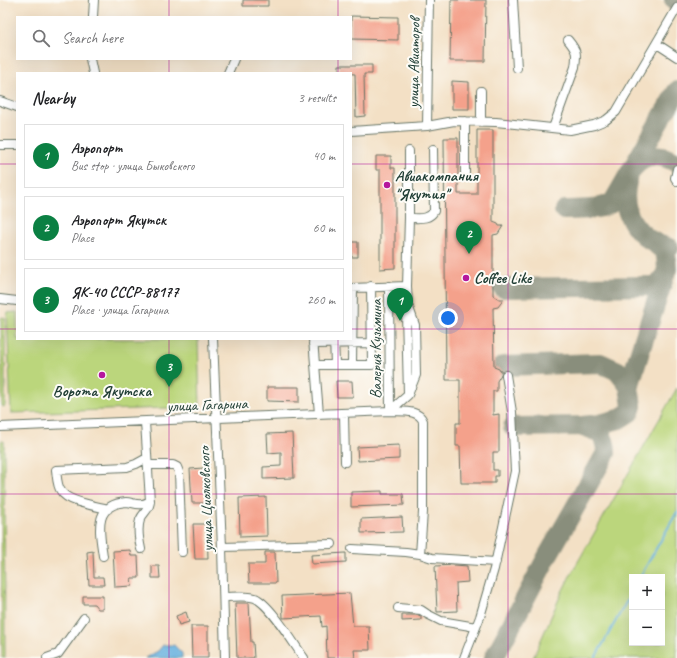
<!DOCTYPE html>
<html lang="en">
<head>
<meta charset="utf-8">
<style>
	body { margin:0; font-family:Caveat,sans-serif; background:#f6f6f6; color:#202124 }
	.controls { position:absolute; right:12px; bottom:12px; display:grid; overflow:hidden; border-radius:0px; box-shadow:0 4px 16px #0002 }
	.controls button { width:36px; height:36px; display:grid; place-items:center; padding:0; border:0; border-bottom:1px solid #e0e0e0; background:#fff; color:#202124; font:20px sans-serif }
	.you { position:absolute; left:448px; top:318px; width:14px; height:14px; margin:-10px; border:3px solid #fff; border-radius:50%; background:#1a73e8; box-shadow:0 0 0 6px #1a73e833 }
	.badge { display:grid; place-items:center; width:26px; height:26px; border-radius:50%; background:#0b8043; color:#fff; font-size:13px; font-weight:700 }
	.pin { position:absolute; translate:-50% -33px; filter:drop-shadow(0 1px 2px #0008) }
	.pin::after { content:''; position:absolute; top:21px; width:14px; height:12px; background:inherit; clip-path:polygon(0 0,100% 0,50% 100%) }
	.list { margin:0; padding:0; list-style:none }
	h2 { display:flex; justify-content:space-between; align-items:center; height:52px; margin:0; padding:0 16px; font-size:17px }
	h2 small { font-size:13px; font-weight:400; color:#757577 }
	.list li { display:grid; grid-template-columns:26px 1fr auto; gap:12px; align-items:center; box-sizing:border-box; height:64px; margin:0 8px 8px; padding:0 8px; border:1px solid #e0e0e0; border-radius:0px }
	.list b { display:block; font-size:15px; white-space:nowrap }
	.list p { margin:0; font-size:13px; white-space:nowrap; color:#757577 }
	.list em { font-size:13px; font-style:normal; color:#757577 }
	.icon { flex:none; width:22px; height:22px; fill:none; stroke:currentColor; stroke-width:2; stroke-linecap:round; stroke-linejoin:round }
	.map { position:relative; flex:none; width:677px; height:658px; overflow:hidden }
	.search { position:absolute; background:#fff; box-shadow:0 4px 16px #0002; left:16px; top:16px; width:336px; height:44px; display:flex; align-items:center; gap:10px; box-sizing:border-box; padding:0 14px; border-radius:0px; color:#757577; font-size:15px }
	.panel { position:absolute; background:#fff; box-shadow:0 4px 16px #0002; left:16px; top:72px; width:336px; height:268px; border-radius:0px }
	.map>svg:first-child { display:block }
	.green { fill:#bbd67b; stroke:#6d8a58; fill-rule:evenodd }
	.water { fill:#66b0de; stroke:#427689 }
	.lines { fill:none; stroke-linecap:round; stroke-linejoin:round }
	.stream { stroke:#66b0de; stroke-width:2 }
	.taxiway { stroke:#898e7c; stroke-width:20 }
	.building { fill:#f4a18b }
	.minor-casing { stroke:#697667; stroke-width:10 }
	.minor { stroke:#fff; stroke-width:8 }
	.grid { fill:none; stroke:#b5179e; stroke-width:1; stroke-opacity:0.55 }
	.poi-dot { fill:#b5179e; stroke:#fdfcf7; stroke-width:1.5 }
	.labels { text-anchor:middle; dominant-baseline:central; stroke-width:4; stroke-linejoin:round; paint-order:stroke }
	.street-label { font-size:16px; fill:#1f3d34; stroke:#fdfcf7 }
	.poi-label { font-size:16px; font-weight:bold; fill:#1f3d34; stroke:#fdfcf7; text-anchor:start }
</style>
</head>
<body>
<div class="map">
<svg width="677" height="658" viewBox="0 0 677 658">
	<rect width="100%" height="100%" fill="#fdfcf7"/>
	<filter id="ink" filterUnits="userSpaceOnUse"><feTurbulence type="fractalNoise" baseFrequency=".025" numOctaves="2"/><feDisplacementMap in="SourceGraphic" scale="8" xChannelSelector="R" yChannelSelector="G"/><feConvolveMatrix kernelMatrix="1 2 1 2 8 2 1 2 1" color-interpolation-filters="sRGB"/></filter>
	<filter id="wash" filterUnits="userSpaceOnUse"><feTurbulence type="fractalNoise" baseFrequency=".012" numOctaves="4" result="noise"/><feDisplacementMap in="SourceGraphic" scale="16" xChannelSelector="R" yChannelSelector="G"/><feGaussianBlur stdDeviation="0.9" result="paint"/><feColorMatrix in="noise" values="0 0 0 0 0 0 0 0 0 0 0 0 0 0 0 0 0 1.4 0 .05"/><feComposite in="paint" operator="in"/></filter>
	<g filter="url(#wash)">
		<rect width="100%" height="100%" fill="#f3e0c5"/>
		<path class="green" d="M17,312V339H198L200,407L11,413L7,313Z
			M3,317L5,318V406L3,407L2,406L1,318Z
			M677,388V658H533L562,592L571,574ZM632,577H662V643H632Z
			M3,440L4,441L5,658H2L1,441Z"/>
		<path class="water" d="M163,645H174L182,653V658H145L158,651Z"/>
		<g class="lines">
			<path class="stream" d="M640,577L677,512
				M595,658L632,592"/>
			<path class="taxiway" d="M674,0L677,1
				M634,167C647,153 661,154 677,163
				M627,182C619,214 639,240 669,248
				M564,210C581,209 599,211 613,202L677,91
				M503,288L652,286H656L664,278
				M503,366L600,363L618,371L622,376L629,387
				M513,427L582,426L600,424L619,419L630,412L632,406L629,387L642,345L667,269L666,255L663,250L657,245
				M494,658L548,555L606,453C606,435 598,430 582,426"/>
		</g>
		<g id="blocks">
			<path class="building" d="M243,0H268V6H243Z
				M451,0H486L485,61H450Z
				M351,16L398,17V40L351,39Z
				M339,65H372V74H364L365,116L356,117L355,74L339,73Z
				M452,81L469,82V109H452Z
				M477,130H493V222L498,224L499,226H503L498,234L493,235V295L499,299H504L498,307L493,308L494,367L499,369L500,371H503L497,381V391H493V415L499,414V452H493V470H498V476H495V483H461L460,446H456V423H460V380H446L444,138H458V194H477Z
				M376,156H391V168H395V268L380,269V170H376Z
				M351,242H358V257H351Z
				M336,381H352L353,397H337Z
				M267,387H299V402L267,401Z
				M292,433L294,478L263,479V467L281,466V452L268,453L267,434Z
				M399,445V459L358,461L357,447Z
				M203,468L205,503H192L190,469Z
				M382,491V494H403L404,505L351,507V492Z
				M266,497L267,536L240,537L239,498Z
				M402,517L403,532L361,533V519Z
				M193,524H207L208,559H195Z
				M130,550L131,556H138L139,578H131L132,586L115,587L113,551Z
				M93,551L94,577H103L104,585H89L87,552Z
				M265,552H275L276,583H249L248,564H265Z
				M346,553V562L312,564L311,555Z
				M455,565L467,566L468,582L456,583L457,611L437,612L435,566Z
				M152,566H159L160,578H152Z
				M350,593L353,626H369L370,650H354L355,658H327L326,626L322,627L321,616L283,618L282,596Z
				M83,596H103V609H98L94,604H83Z
				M235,603H249L251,642H253L254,658H237Z
				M186,612L189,622L179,625L176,616Z
				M402,615H419L421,617V620L402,621Z
				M191,626H208V658H192Z"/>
		</g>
	</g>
	<g filter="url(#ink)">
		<use href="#blocks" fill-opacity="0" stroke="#697667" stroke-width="1"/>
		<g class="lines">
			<defs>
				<path id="minor" d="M513,0L517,68
					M93,17L94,0
					M657,44L677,57
					M90,59L93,73
					M228,73L234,59
					M0,101L17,107
					M481,122V91
					M427,126L429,0
					M553,128L575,67C577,53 577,51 568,40
					M351,131L427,126L454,121L496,122L570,130L594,125L606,120L616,112L677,8
					M0,145H17
					M677,169L675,178L677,181
					M465,173V121
					M409,218C419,218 429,220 434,211L433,149
					M389,286L390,411
					M407,286L409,218V151
					M351,288L407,286L408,305L415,325L416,375L408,395L390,411
					M0,299L17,301
					M408,306L406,313L408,394
					M213,339L222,547L225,658
					M313,339L319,414
					M334,339L335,364
					M313,344L372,343
					M352,364L353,288
					M316,365H372L371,286
					M344,414L345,462
					M0,427L390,411C402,412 418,409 423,421V512L420,554
					M148,465H173L177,467L179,472L182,552
					M108,509C96,506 67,502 61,491C57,486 57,477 56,470L127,467L136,464L147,458
					M222,547L332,544
					M141,549C139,540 137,529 140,520C143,512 150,510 150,501L145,422
					M352,549L406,552L420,554L432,558L496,562
					M103,556C100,533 92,505 126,502C131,502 136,505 142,504C144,504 148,502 150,501
					M224,597C233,597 246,595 255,598C270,604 294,644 304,658
					M398,608L421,610L427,614L441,621L476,627
					M47,658L58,654L84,618
					M464,658L480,617L494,569L515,471L512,412L506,375"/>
			</defs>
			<use href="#minor" class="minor-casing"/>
			<use href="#minor" class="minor"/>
		</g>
	</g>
	<path class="grid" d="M169,0V17M338,0V17M508,0V658M169,59V73M338,59V73M0,164H17M351,164H677M0,329H17M351,329H677M169,339V658M338,339V658M0,494H677"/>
	<g class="poi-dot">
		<circle cx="387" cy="185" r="4"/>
		<circle cx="466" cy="278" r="4"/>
		<circle cx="102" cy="375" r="4"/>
	</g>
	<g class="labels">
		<g class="street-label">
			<text transform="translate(414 63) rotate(-89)">улица Авиаторов</text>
			<text transform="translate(376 349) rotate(-90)">Валерия Кузьмина</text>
			<text transform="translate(207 405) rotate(-2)">улица Гагарина</text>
			<text transform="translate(206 499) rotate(-92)">улица Циолковского</text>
		</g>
		<g class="poi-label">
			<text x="395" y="176">Авиакомпания<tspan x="395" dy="18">"Якутия"</tspan></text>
			<text x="474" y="278">Coffee Like</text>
			<text x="102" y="391" text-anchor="middle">Ворота Якутска</text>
		</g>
	</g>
</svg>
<div class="controls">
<button>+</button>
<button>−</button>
</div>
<div class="you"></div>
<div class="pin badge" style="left:400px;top:321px">1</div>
<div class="pin badge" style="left:469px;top:254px">2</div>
<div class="pin badge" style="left:169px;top:387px">3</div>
<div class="search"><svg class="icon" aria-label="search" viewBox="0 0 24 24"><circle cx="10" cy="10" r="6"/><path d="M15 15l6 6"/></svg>Search here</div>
<section class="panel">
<h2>Nearby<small>3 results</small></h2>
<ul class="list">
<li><span class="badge">1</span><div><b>Аэропорт</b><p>Bus stop · улица Быковского</p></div><em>40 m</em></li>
<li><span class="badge">2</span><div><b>Аэропорт Якутск</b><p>Place</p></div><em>60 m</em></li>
<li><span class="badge">3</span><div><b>ЯК-40 СССР-88177</b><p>Place · улица Гагарина</p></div><em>260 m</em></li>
</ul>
</section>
</div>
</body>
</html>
